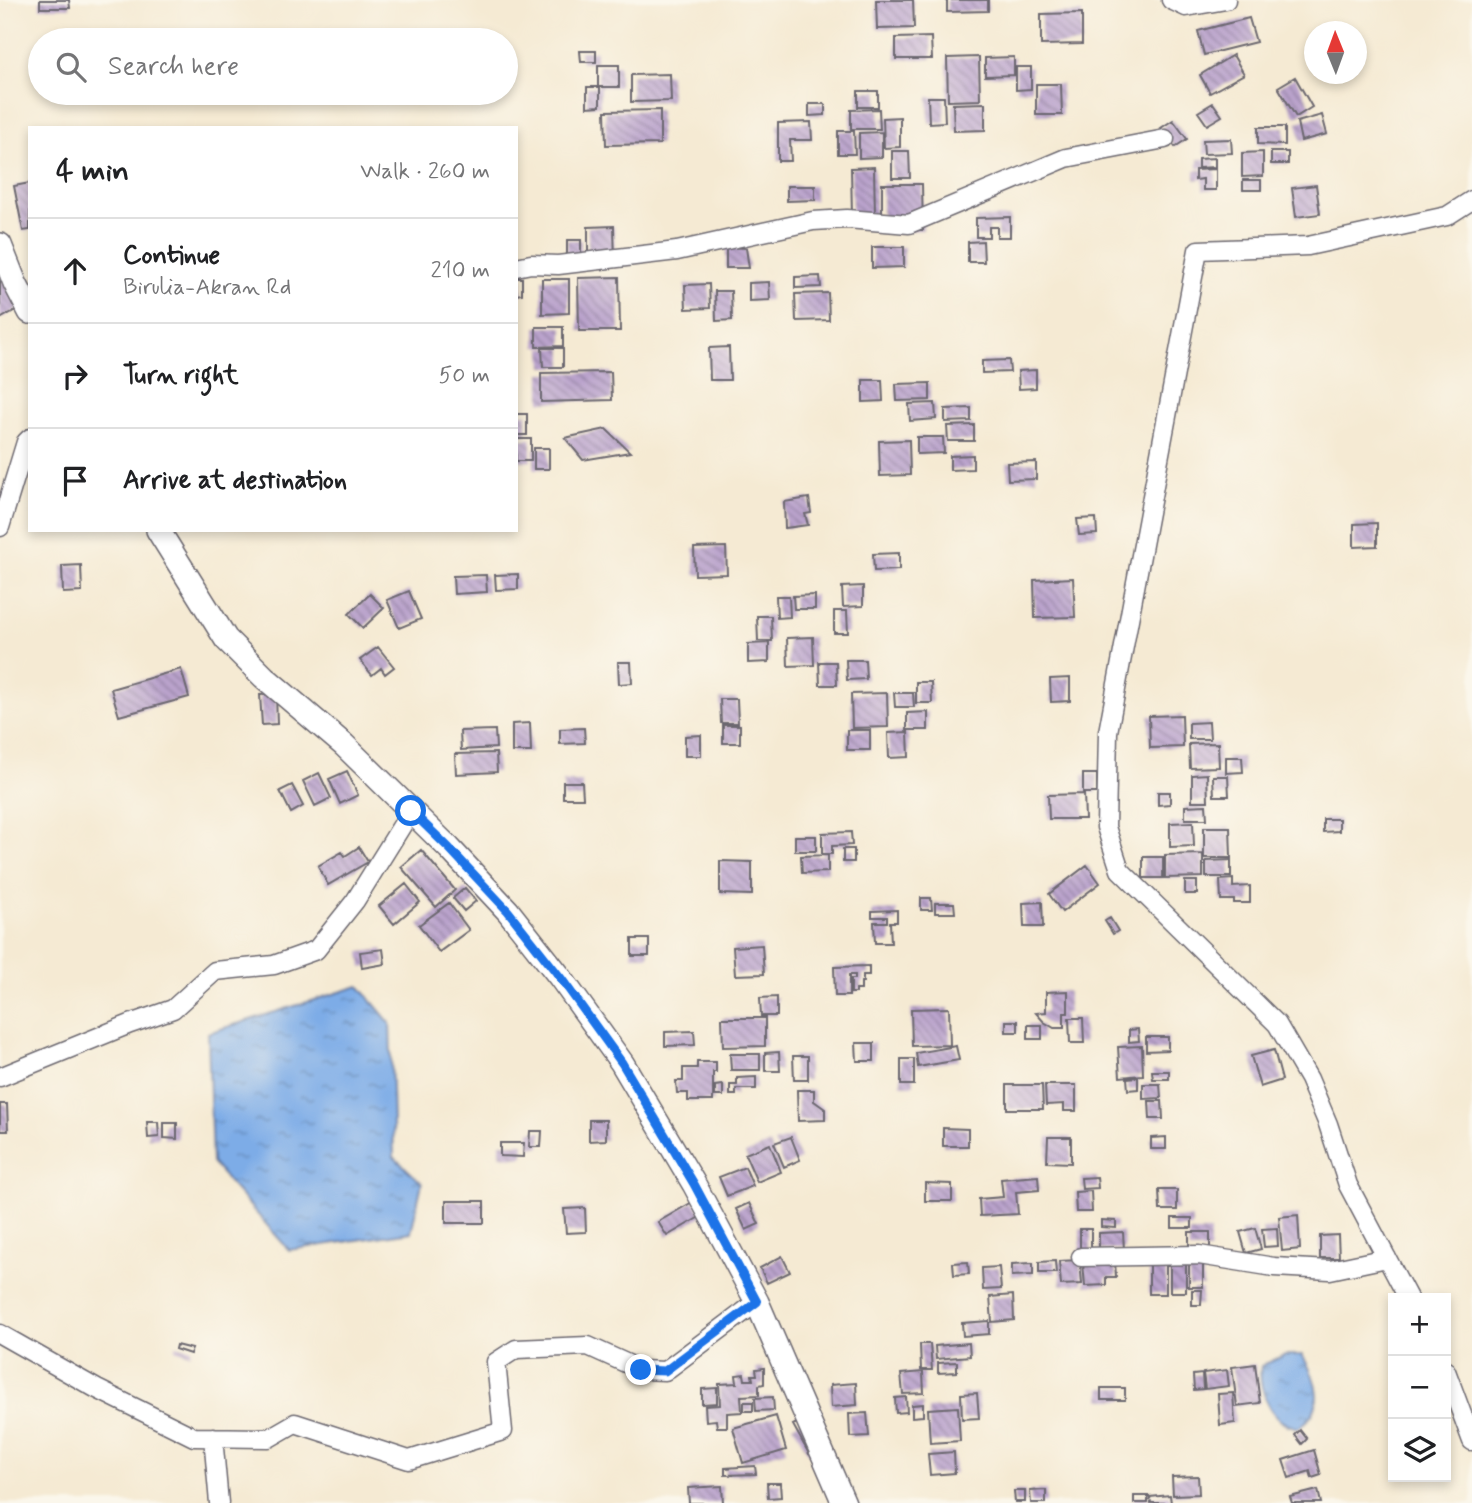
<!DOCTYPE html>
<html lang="en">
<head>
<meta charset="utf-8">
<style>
	body { margin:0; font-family:Mynerve,sans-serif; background:#f6f6f6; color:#202124 }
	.controls { position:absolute; right:21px; bottom:21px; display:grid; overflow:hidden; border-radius:0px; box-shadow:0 4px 10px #0003 }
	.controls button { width:63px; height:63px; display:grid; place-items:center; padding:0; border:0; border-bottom:2px solid #e0e0e0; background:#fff; color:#202124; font:35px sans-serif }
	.compass { position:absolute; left:1304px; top:21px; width:63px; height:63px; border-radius:50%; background:#fff; box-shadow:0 4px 10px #0003; rotate:359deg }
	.stop { position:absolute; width:21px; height:21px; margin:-16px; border:5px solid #1a73e8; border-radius:50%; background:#fff }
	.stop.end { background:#1a73e8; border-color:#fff; box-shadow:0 2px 7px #0008 }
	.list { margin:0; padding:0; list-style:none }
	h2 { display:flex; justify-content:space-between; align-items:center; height:91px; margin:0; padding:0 28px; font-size:30px }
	h2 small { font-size:23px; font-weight:400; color:#757577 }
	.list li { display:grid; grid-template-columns:46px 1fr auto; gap:21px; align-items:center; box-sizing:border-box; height:105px; padding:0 28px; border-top:2px solid #e0e0e0 }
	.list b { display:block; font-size:26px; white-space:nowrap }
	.list p { margin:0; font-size:23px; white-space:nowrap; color:#757577 }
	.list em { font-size:23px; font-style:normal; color:#757577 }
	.icon { flex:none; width:38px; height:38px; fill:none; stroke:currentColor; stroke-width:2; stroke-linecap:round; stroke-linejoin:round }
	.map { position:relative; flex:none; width:1472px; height:1503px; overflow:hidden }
	.search { position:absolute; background:#fff; box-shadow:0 4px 10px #0003; left:28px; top:28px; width:490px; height:77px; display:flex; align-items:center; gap:18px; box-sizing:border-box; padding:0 24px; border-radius:38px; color:#757577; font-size:26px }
	.panel { position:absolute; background:#fff; box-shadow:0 4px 10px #0003; left:28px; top:126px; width:490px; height:406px; border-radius:0px }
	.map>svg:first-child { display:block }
	.water { fill:url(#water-ripples); stroke:#506791; stroke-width:2 }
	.building { fill:url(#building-back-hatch) }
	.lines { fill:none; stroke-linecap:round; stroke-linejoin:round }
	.minor-casing { stroke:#6c6870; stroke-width:21 }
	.tertiary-casing { stroke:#6c6870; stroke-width:26 }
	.minor { stroke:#fff; stroke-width:18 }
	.tertiary { stroke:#fff; stroke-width:23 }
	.route { stroke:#1a73e8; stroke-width:9 }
</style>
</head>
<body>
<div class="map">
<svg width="1472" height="1503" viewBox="0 0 1472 1503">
	<defs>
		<pattern id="water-ripples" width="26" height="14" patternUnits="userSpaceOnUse" patternTransform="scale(1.75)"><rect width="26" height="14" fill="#7dace7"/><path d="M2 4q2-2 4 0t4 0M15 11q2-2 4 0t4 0" fill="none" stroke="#668cbc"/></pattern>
		<pattern id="building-back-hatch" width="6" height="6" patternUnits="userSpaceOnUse" patternTransform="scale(1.75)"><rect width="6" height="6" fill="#baa3cc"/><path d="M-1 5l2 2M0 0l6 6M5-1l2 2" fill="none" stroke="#9784a7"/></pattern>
	</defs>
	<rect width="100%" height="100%" fill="#fbf7ec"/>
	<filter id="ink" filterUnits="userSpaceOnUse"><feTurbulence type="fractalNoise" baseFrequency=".0143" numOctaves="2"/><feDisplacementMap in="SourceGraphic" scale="14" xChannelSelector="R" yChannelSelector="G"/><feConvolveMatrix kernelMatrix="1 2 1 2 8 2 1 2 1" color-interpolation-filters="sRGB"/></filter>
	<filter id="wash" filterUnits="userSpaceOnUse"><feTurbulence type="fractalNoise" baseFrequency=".00686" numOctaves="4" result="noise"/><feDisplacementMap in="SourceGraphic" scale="28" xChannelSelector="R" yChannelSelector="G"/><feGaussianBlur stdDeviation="1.57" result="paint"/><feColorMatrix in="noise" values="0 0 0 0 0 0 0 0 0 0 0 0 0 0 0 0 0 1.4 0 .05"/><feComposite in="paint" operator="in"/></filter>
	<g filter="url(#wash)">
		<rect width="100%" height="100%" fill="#f5ead3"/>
		<path class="water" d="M359,986L390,1023L394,1157L422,1183L411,1232L289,1250L212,1163L208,1033Z
			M1285,1355H1302C1318,1380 1327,1410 1298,1428C1294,1426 1290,1426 1286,1424C1268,1415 1258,1385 1261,1366Z"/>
		<g id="blocks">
			<path class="building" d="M40,0H69L70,8H40Z
				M876,0H913L914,28L877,29Z
				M947,0H988V11L947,12Z
				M1082,13V44L1041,45V14Z
				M1249,18L1256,42L1204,55L1198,31Z
				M931,37L932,59H896V38Z
				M580,51H596V62H581Z
				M1233,55L1244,74L1210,93L1200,75Z
				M979,57L980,100L948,101L947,58Z
				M1014,57V75L985,76V58Z
				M598,65H619V87H598Z
				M1016,67H1031V89L1016,90Z
				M670,74L671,101L631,102V75Z
				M1295,77L1312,107L1296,117L1278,87Z
				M1036,84H1061L1062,115H1036Z
				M587,87H600V106L587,107Z
				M858,91H878V107H858Z
				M928,97H944L945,122L929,123Z
				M985,103V130L954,131L953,104Z
				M1213,103L1222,116L1207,125L1198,112Z
				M809,104H825V115L809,116Z
				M879,109L880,129H851V110Z
				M660,110V144L606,145L605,111Z
				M1322,115L1327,134L1301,141L1297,122Z
				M900,117V147L884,148L883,118Z
				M1173,120L1187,139L1175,147L1161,128Z
				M811,122L812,140H790L791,161H778V123Z
				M1258,127H1285V145L1258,144Z
				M838,131H854L855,154H838Z
				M882,132V157L859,158V133Z
				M1231,139L1232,153L1204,154L1203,140Z
				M892,151H909L910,178H892Z
				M1263,152V176L1242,177V153Z
				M1271,152H1288V164H1271Z
				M1215,158V167L1198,168V159Z
				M874,167L875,215H852L851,168Z
				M1216,169V190H1203V179L1195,180V170Z
				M1243,180H1261V190H1243Z
				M30,183V230L23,231L14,186Z
				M882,184H922L923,230L882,231Z
				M1316,185L1320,214L1296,217L1292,188Z
				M787,186H815V200L787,201Z
				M1010,217V237H997V227H989V237H976V218Z
				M614,226L615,262H588V227Z
				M567,240H581V262H567Z
				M983,241L984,262H968V242Z
				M726,247L746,248L749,268H726Z
				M872,247H904V267L872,268Z
				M820,276L821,287L795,288V277Z
				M619,277L620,331H579L578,278Z
				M516,278H522V294L516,295Z
				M2,279L19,308L0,319V281Z
				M542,279H569V313L542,314Z
				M769,282L770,300L749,301V283Z
				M709,284L710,308L686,309L685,285Z
				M715,291H731L732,320L716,321Z
				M828,293L829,320L796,321L795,294Z
				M536,327H563V346L536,347Z
				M729,347L730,380H710L709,348Z
				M542,348H563V367H543Z
				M1009,360L1010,372L982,373V361Z
				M1036,370V388L1019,389L1018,371Z
				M611,372L612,400L541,402V373Z
				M863,380H882L883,401L863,402Z
				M930,383V400L897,401L896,384Z
				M935,403L936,419L910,421L909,404Z
				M971,408V421L945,422V409Z
				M516,414H527V435H516Z
				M974,425V441H948L947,426Z
				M606,429L630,452L583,460L565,438Z
				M917,437H943L944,453L917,454Z
				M516,439H531V461H516Z
				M909,440L910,475L880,476L879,441Z
				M534,448H549V469H534Z
				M973,455V469L950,470V456Z
				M1036,462V479L1008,480L1007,463Z
				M809,498L811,513L805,514L808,525L785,528L784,502Z
				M1096,518L1097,534L1079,535L1077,519Z
				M1377,523V546L1354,547V524Z
				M726,547L727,574L695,575L694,548Z
				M899,553V570L874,571L873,554Z
				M81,565L82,592L63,593L62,566Z
				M518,574V589L496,590L495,575Z
				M486,575L487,592L454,594L453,576Z
				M1073,578L1075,617L1035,618L1034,580Z
				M863,586V606L843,607L842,587Z
				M409,591L421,619L399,628L387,600Z
				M370,594L384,608L363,628L349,614Z
				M815,595V609H794L793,596Z
				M776,596H789L790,617L777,618Z
				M834,611H847L848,633H834Z
				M757,616H771L772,641H758Z
				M813,637L814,665L788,666L787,638Z
				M769,643V662L748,663V644Z
				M378,647L394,667L385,674L381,668L372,675L360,660Z
				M846,660H865L866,679L847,680Z
				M618,662H631L632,683L619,684Z
				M819,662H836L837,685H820Z
				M181,669L189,697L119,716L111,689Z
				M1070,678V701L1051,702L1050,679Z
				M916,682H931L932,703H916Z
				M887,693L888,727L852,728L851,694Z
				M894,693H913L914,707H895Z
				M276,694L277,724L262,725L260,695Z
				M720,699H737L738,723H721Z
				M928,712V730H907V713Z
				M1182,715L1183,747L1150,748L1149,716Z
				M1209,722L1210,739H1189V723Z
				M530,723L531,752H512V724Z
				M723,725H740V743H723Z
				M584,728L585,743L560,744V729Z
				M495,730L496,748L461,750L460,731Z
				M847,730H870V750H847Z
				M908,732L909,757L889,758L888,733Z
				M701,735V756H685V736Z
				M1218,743L1219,767L1190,768L1189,744Z
				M496,753L497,772L456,774L455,754Z
				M1226,757H1242L1243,772L1226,773Z
				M347,771L358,795L340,804L329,779Z
				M319,773L331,798L315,806L303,781Z
				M1083,774H1097V793H1083Z
				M1207,774L1208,801H1192V775Z
				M1213,776H1228L1229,796H1214Z
				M563,782H582L583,798H563Z
				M292,785L303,806L291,813L280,791Z
				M1158,792H1170V804L1158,805Z
				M1084,794L1085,819H1049L1048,795Z
				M1206,805L1207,819H1185V806Z
				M1323,819H1339V831L1323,832Z
				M1193,822L1194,846L1170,847V823Z
				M1204,827H1230L1231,858H1204Z
				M851,832L852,845L832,846V854H822V833Z
				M795,836H816V851H795Z
				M359,847L368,862L328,885L318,866L342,852L345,856Z
				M843,849H854V862H843Z
				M421,850L455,890L436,907L401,867Z
				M1203,854V877L1165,878V855Z
				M828,855V872L802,873L801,856Z
				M1143,857H1163V878H1143Z
				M1231,860V877H1206V861Z
				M720,861L752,862V895L720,894Z
				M1087,865L1100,883L1062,912L1049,894Z
				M1233,879V887L1250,886V903H1234V900H1221L1220,880Z
				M1185,881H1197V894H1185Z
				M406,884L420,902L394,924L379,906Z
				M465,888L476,901L464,911L453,898Z
				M921,898H931L932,910H921Z
				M1042,902L1043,927H1024L1023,903Z
				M449,903L469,930L439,952L419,925Z
				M935,903H954L955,913H935Z
				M897,910V922H890L891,943H875L874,922H887V917H872V911Z
				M1110,918L1118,931L1113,934L1105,921Z
				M632,939H649V956H632Z
				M762,945L764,974L735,975L733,947Z
				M383,949L385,964L362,968L360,952Z
				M869,966V975H863V982H861V990H856V993H851V979H855V975H849V996H835L834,967Z
				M1068,991V1013H1064V1028H1054L1044,1022L1036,1013L1046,1012V992Z
				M777,997V1016H761L760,998Z
				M949,1008L950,1045L912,1046L911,1009Z
				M722,1018H765V1046L723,1047Z
				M1069,1018H1083L1084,1043H1070Z
				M1006,1021H1018V1032H1006Z
				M1028,1025H1042V1039H1028Z
				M1138,1029L1139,1041L1129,1042V1030Z
				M694,1031L695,1045L665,1046V1032Z
				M1146,1037H1168V1050L1146,1051Z
				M856,1043H874V1061H857Z
				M956,1046L959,1060L918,1067L916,1053Z
				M1142,1046L1143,1075L1120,1077L1118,1047Z
				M1274,1050L1282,1080L1260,1087L1251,1056Z
				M779,1052L780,1071H765V1053Z
				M730,1054H760V1070H731Z
				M793,1056H808V1080H794Z
				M901,1059H914V1085H901Z
				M697,1062H716V1072H713V1101H688V1093H677L676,1081H683V1068H697Z
				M1152,1071H1169V1079H1153Z
				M756,1077V1089H736V1095H730V1085H737V1078Z
				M1138,1077V1089L1128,1090L1127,1078Z
				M1143,1084H1160L1161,1098L1143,1099Z
				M723,1085V1096H715V1086Z
				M1007,1085H1042L1043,1109H1007Z
				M1045,1085H1076V1111H1064V1104L1046,1105Z
				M797,1090H814V1101L825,1109V1120L798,1121Z
				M1149,1101H1162L1163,1119H1150Z
				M0,1104H7L8,1131H0Z
				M589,1120H606V1140L589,1141Z
				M147,1122H158L159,1137L148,1138Z
				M164,1123H177V1139L164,1138Z
				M943,1128L968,1129V1146H943Z
				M530,1131H542L541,1147H529Z
				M791,1137L800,1160L784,1167L774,1143Z
				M1048,1137H1071V1163L1047,1162Z
				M1166,1137V1149H1151V1138Z
				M500,1143H524L523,1157L500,1156Z
				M770,1144L781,1172L757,1182L745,1154Z
				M745,1167L753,1186L727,1196L719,1177Z
				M1038,1176L1039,1190L1016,1192L1018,1214L980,1216L979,1199L1003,1197L1001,1179Z
				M1097,1177L1098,1188L1082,1189L1081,1178Z
				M925,1183L952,1184V1201H925Z
				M1159,1190H1177V1210H1160Z
				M1091,1191L1092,1212H1076L1075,1192Z
				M446,1201H484V1223H446Z
				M694,1201L703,1215L667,1236L658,1222Z
				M749,1203L759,1224L746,1230L736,1209Z
				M585,1208L586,1232L566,1233L564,1209Z
				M1298,1215L1300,1249L1282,1251L1279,1217Z
				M1172,1218H1192V1228H1172Z
				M1101,1220L1116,1221V1228L1101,1227Z
				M1255,1228L1261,1249L1246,1253L1240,1232Z
				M1277,1228L1278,1246L1264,1247L1262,1229Z
				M1080,1229H1091V1252L1080,1253Z
				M1123,1232L1124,1250H1099V1233Z
				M1189,1232H1210V1250H1189Z
				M1338,1235L1339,1258H1320V1236Z
				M782,1256L790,1272L767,1283L760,1268Z
				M1170,1259H1186V1292H1170Z
				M1080,1260L1082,1284L1061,1285L1059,1261Z
				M1149,1260H1166V1294H1149Z
				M1055,1261L1056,1273H1039V1262Z
				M1115,1261L1116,1277H1106V1285L1085,1286L1083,1263Z
				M968,1262L969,1274L954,1275L953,1263Z
				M1189,1262H1203V1287H1189Z
				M1033,1263V1275L1012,1276V1264Z
				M999,1267L1001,1289L983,1290L982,1268Z
				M1192,1290H1202L1201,1305H1192Z
				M1013,1295L1014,1320L992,1322L990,1297Z
				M989,1321V1334L963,1336L962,1323Z
				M969,1343L970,1356L936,1359L935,1346Z
				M920,1344H930L932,1370H921Z
				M176,1345L192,1349L190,1354L175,1349Z
				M957,1362V1372L938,1373V1363Z
				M1255,1364L1260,1403L1237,1406L1232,1367Z
				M764,1368V1384L759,1385V1395L741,1396L742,1412L727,1413V1427H717L716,1420L706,1421L705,1406L720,1405L719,1384L737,1383L736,1375L744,1374L745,1380H753L752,1375H757L756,1369Z
				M1227,1370L1229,1386L1205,1389L1203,1373Z
				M923,1372L924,1393L903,1394L901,1374Z
				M1202,1374L1203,1389L1194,1390L1193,1375Z
				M856,1383L857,1405L831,1407L830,1385Z
				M717,1388V1403L702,1404V1389Z
				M1101,1388H1125V1400H1101Z
				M977,1393L979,1418L962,1419L961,1394Z
				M1233,1393L1235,1423L1220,1425L1218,1394Z
				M773,1397L774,1410L756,1411L755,1398Z
				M906,1397L907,1412L896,1413L895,1398Z
				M744,1402H753V1411H744Z
				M923,1404V1416L912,1417V1405Z
				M958,1407L960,1441L930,1443L928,1409Z
				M867,1413L869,1436L850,1437L849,1414Z
				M776,1416L786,1450L743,1463L733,1428Z
				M806,1418L822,1447L809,1454L793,1425Z
				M1300,1430L1307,1439L1302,1444L1295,1435Z
				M1314,1450L1321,1475L1312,1478L1310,1471L1289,1478L1283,1460Z
				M954,1452L955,1473L930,1475L928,1454Z
				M755,1466L756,1474L725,1475V1468Z
				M1198,1476L1199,1494L1173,1495L1172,1477Z
				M767,1483H780L781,1497L768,1498Z
				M722,1486L723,1503H689L688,1488Z
				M1046,1490V1503H1031L1030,1491Z
				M1318,1490L1321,1503H1292L1290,1497Z
				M1014,1491H1025V1502H1015Z
				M1170,1495L1171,1503H1151L1150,1497Z
				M1134,1496H1148V1503H1134Z"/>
		</g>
	</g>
	<g filter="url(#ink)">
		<use href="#blocks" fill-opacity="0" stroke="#6c6870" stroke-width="2"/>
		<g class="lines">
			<defs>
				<path id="minor" d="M1171,0L1186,7L1226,0
					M516,267L531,264L558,265L677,251L813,221L847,219L909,224L1066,158L1165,139
					M0,527L26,442L30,438
					M0,1077L130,1024L173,1009L215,971L274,965L316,950L355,901L411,811
					M1081,1257L1199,1255L1274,1267L1330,1270L1387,1258
					M1408,1298L1348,1185L1328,1124L1309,1079L1277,1024L1120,870L1106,827L1108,732L1198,250L1308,246L1447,216L1472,200
					M0,1334L97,1389L194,1437L269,1438L295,1423L409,1460L503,1431L496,1362L516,1349L588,1346L641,1370L665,1371L757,1302
					M1446,1371L1472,1441
					M213,1437L219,1503"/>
				<path id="tertiary" d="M0,245L15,283L30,312
					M158,530L226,639L264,677L344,745L449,848L508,911L560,977L622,1063L694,1184L757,1302L844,1503"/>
			</defs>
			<use href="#minor" class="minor-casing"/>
			<use href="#tertiary" class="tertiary-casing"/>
			<use href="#minor" class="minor"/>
			<use href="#tertiary" class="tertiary"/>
		</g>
	</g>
	<g class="lines" filter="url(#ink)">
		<path class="route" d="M411,811L449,848L508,911L560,977L622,1063L694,1184L757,1302L665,1371L641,1370"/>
	</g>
</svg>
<div class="controls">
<button>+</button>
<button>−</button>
<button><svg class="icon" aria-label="layers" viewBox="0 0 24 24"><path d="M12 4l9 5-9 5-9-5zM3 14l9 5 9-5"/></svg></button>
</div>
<svg class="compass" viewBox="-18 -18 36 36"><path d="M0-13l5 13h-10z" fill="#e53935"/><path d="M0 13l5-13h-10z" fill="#757577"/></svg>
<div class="stop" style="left:411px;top:811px"></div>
<div class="stop end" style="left:641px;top:1370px"></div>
<div class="search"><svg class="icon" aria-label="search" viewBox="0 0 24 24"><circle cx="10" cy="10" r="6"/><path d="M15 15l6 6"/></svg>Search here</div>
<section class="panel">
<h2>4 min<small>Walk · 260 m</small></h2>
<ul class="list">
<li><svg class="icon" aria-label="ahead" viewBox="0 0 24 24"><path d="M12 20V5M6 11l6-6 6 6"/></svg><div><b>Continue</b><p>Birulia-Akran Rd</p></div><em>210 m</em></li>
<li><svg class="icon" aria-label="right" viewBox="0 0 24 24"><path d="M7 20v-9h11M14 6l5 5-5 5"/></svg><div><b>Turn right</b></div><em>50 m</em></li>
<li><svg class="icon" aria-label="arrive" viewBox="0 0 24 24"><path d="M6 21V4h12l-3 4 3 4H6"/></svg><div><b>Arrive at destination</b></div></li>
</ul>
</section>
</div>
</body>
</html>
